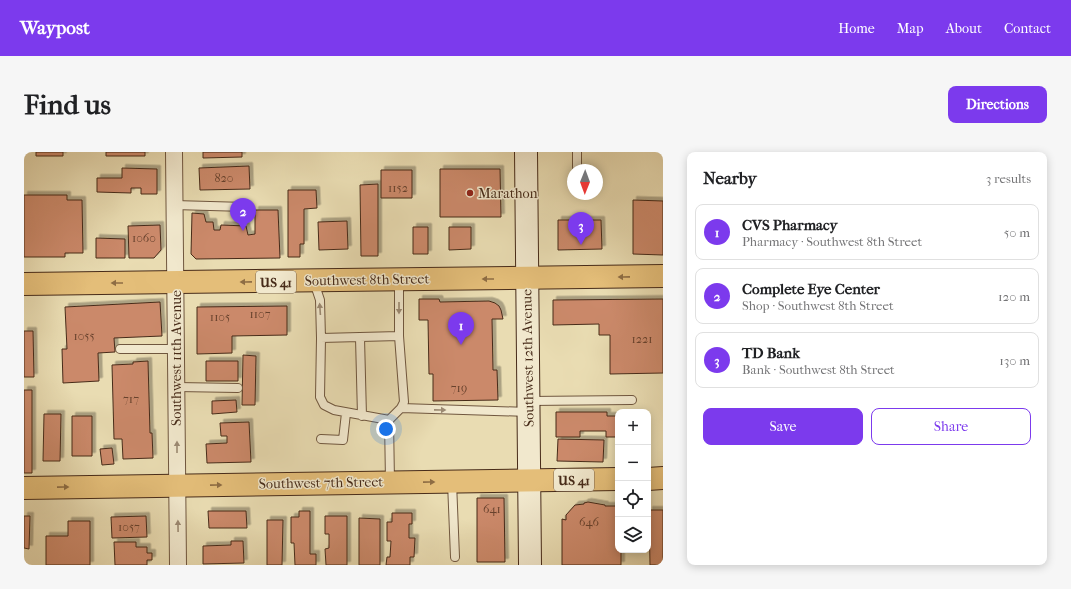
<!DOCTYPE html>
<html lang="en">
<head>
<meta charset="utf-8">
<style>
	body { margin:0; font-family:"IM FELL French Canon",serif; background:#f6f6f6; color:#202124 }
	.controls { position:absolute; right:12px; bottom:12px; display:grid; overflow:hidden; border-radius:8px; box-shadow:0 2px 10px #0003 }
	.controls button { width:36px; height:36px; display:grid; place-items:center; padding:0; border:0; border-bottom:1px solid #e0e0e0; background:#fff; color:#202124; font:20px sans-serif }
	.compass { position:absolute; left:543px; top:12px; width:36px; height:36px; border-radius:50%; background:#fff; box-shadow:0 2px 10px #0003; rotate:181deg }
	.you { position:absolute; left:362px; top:277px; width:14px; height:14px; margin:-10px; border:3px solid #fff; border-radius:50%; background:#1a73e8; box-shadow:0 0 0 6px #1a73e833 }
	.badge { display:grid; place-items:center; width:26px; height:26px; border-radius:50%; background:#7c3aed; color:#fff; font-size:13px; font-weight:700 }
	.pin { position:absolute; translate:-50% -33px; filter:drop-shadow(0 1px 2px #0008) }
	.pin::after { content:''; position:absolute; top:21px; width:14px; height:12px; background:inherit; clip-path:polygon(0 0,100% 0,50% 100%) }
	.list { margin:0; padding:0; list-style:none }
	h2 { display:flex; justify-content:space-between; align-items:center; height:52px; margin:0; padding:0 16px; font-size:17px }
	h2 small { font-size:13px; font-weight:400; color:#757577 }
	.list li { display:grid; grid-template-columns:26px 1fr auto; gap:12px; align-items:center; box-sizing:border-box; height:56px; margin:0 8px 8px; padding:0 8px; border:1px solid #e0e0e0; border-radius:8px }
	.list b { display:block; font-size:15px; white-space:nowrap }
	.list p { margin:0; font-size:13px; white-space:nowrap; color:#757577 }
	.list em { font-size:13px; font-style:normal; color:#757577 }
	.actions { display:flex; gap:8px; padding:12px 16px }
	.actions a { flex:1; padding:9px 0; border:1px solid #7c3aed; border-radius:8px; text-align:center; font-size:14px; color:#7c3aed }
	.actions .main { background:#7c3aed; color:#fff }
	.icon { flex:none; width:22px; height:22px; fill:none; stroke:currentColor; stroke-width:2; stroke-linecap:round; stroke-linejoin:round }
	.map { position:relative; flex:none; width:639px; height:413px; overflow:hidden; border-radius:8px }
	header { display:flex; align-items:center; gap:24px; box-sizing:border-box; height:56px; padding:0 20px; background:#7c3aed; color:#fff }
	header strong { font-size:19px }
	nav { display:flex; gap:22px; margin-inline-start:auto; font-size:14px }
	.intro { display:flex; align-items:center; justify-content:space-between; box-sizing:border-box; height:96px; padding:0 24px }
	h1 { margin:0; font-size:28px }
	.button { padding:10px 18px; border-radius:8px; background:#7c3aed; color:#fff; font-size:14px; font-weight:700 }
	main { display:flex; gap:24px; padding:0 24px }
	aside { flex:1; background:#fff; border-radius:8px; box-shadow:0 2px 10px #0003 }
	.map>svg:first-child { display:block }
	.building { fill:#cb896a; stroke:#472b19; filter:url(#shadow) }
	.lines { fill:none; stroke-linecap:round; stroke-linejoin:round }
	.lane-casing { stroke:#70573f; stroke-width:10 }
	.street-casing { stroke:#70573f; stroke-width:18 }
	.secondary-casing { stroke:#472b19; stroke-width:24 }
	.primary-casing { stroke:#472b19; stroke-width:24 }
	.lane { stroke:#f1e8cd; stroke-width:8 }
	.street { stroke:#f1e8cd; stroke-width:16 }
	.secondary { stroke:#f1e8cd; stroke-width:22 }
	.primary { stroke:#e4be79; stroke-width:22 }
	.oneway { fill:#8e6d44 }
	.oneway2 { fill:#9c8a73 }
	.poi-dot { fill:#8f2418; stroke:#f1e8cd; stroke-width:1.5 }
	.labels { text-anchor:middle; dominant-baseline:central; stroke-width:3; stroke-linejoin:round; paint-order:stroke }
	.number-label { font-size:12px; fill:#68422d }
	.shield { fill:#f1e8cd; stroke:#7a644f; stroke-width:1 }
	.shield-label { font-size:13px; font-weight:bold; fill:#472b19 }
	.poi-label { font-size:14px; fill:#472b19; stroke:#f1e8cd; text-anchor:start }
	.street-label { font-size:14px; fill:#472b19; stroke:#f1e8cd }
</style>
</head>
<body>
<header>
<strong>Waypost</strong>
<nav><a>Home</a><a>Map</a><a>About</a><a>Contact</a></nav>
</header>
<div class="intro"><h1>Find us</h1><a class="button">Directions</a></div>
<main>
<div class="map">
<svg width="639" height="413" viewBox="0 0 639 413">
	<defs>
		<filter id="shadow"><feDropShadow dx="3.5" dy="-3.5" stdDeviation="0" flood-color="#0004"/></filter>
	</defs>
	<rect width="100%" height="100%" fill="#e9dcb2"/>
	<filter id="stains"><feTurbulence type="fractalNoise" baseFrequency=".005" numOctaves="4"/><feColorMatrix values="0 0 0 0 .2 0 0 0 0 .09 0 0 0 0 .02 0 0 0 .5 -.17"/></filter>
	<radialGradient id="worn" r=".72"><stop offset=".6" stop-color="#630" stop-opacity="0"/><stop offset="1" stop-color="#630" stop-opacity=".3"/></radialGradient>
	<path class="building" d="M12,0H39V4H12Z
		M82,0H121V4H82Z
		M179,0H218V5L179,6Z
		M225,14L226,37L176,38L175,16Z
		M98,16L133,17V42H117V36H107V41L73,40V26H98Z
		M416,17H476L477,65H416Z
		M357,18H388V46H357Z
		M354,32V104H337L336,33Z
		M264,38H292L293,56L280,57V92H276V105H264Z
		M0,43H43V48H58L59,101H41V105H0Z
		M609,48L639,49V103L609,102Z
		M231,58H254L256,106L172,107L167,102L168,61L180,62L182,70H189L190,78H196L197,73L222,74L224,83L231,82Z
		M534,68H577L578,97L534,98Z
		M323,69L324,97L295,98L294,70Z
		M136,73L137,98L130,106H105L104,74Z
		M389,75H404V102H389Z
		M425,75H447V97L425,98Z
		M72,86L101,87V106H72Z
		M395,147H415L416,150L465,149L471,151L475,154L477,158L479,167H468L469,218H473L474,248L409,249V222H405L404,168H395Z
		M639,147V221L586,222V183H575V172L529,173V148Z
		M136,150L138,184L90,186L91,200L74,201L75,229L39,231L38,197H43L41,155Z
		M263,154V183L208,184V201L173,202V155Z
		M0,179H9L10,225H0Z
		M219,203L232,204L231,253H218Z
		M124,209L126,281H128L129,306L99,307L98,287H90L88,213L109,212V210Z
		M182,209H214V229H182Z
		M0,238H8V321H0Z
		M212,248L213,260L188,262V249Z
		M532,260H583V264H594V285H582V279H556V285H532Z
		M20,262H37L36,309H19Z
		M48,264H68V304H48Z
		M225,270L227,310L183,311L182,292L203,291V284H197L196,271Z
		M534,287L580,288L579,310L533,309Z
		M88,296L90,312L78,313L76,297Z
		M453,346H480L481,410H453Z
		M564,350L581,353V354H594V398H597V413H538V367L542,368V363L551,353L560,352V351Z
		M625,358H639V413H626Z
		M184,359H222L223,376H185Z
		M275,359H286V402H292V413H271L270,391H267V365H275Z
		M368,361H388V372H385V386H391L390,405H386V413H362L363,405H366L367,389H363V370H368Z
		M0,364H6L5,397L0,396Z
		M122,364L123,385L88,386L87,365Z
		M301,364H323V413H302L301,397L305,396V382H301Z
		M335,366L356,367V413H335Z
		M243,368H259L258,413H243Z
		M44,369H66V413H22V384H44Z
		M207,389H219L220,411L179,412V394L207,393Z
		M90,390H112V395H123V401H128V408H123V413H91Z"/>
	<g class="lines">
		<defs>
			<path id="lane" d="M553,15V0
				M150,53L222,55
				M375,128V184
				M290,130L296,148L297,186
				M336,186L338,264
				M96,197H153
				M153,235L214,236
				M505,249L608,248
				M377,256L504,260
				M365,268L310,258L300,253L296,245L297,186L375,184L380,250L377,256L365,268L366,330
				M297,287L319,288L322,261
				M428,330L431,405"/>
			<path id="street" d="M150,0L154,413"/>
			<path id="secondary" d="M502,0L506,413"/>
			<path id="primary" d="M0,132L639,124
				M624,327L639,326
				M0,336L594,327"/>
		</defs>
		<use href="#lane" class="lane-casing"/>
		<use href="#street" class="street-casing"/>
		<use href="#secondary" class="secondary-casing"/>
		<use href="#primary" class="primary-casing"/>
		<use href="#lane" class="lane"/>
		<use href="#street" class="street"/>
		<use href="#secondary" class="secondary"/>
		<use href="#primary" class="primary"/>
	</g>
	<defs><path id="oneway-solid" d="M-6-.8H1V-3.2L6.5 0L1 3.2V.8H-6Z"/></defs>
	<g class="oneway">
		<use href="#oneway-solid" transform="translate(600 125) rotate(179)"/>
		<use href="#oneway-solid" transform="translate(464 127) rotate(180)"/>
		<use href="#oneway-solid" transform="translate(222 130) rotate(179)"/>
		<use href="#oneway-solid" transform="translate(93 131) rotate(180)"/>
		<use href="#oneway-solid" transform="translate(405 330) rotate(-1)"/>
		<use href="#oneway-solid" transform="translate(192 333) rotate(-1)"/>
		<use href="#oneway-solid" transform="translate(39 335) rotate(-1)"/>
	</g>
	<g class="oneway2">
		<use href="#oneway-solid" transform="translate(375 156) rotate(90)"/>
		<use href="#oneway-solid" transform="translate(296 157) rotate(-94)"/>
		<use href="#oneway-solid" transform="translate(416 258) rotate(1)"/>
		<use href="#oneway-solid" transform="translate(153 295) rotate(-90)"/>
		<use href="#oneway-solid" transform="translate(154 374) rotate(-91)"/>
	</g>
	<circle class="poi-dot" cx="446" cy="41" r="4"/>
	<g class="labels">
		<g class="number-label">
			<text x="200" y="26">820</text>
			<text x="374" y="36">1152</text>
			<text x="120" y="86">1060</text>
			<text x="236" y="162">1107</text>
			<text x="196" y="165">1105</text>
			<text x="60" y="184">1055</text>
			<text x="618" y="187">1221</text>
			<text x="435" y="236">719</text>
			<text x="107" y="247">717</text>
			<text x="468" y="357">641</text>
			<text x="565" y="370">646</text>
			<text x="105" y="375">1057</text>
		</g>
		<g class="shield">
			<rect x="232" y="119" width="40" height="22" rx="3"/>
			<rect x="530" y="317" width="40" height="22" rx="3"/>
		</g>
		<g class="shield-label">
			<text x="252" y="130">US 41</text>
			<text x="550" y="328">US 41</text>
		</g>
		<g class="poi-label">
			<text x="454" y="41">Marathon</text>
		</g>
		<g class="street-label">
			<text transform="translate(343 128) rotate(-1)">Southwest 8th Street</text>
			<text transform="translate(152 206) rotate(-90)">Southwest 11th Avenue</text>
			<text transform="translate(504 206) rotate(-91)">Southwest 12th Avenue</text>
			<text transform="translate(297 331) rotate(-1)">Southwest 7th Street</text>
		</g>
	</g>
	<rect width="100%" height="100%" filter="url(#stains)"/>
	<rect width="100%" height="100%" fill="url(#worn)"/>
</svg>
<div class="controls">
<button>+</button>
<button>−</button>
<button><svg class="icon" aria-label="locate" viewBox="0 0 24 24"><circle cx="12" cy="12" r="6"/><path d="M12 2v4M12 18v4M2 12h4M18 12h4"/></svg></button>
<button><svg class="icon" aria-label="layers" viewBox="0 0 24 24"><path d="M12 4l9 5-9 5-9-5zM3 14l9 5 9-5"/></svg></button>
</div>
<svg class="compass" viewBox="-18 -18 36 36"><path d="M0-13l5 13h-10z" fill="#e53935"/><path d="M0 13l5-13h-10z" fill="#757577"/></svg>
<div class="you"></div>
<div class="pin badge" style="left:437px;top:193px">1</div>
<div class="pin badge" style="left:219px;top:79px">2</div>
<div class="pin badge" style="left:557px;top:93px">3</div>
</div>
<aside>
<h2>Nearby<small>3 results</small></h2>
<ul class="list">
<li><span class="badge">1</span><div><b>CVS Pharmacy</b><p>Pharmacy · Southwest 8th Street</p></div><em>50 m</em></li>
<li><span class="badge">2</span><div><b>Complete Eye Center</b><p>Shop · Southwest 8th Street</p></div><em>120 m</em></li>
<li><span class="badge">3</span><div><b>TD Bank</b><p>Bank · Southwest 8th Street</p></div><em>130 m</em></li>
</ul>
<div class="actions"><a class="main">Save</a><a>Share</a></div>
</aside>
</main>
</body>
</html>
